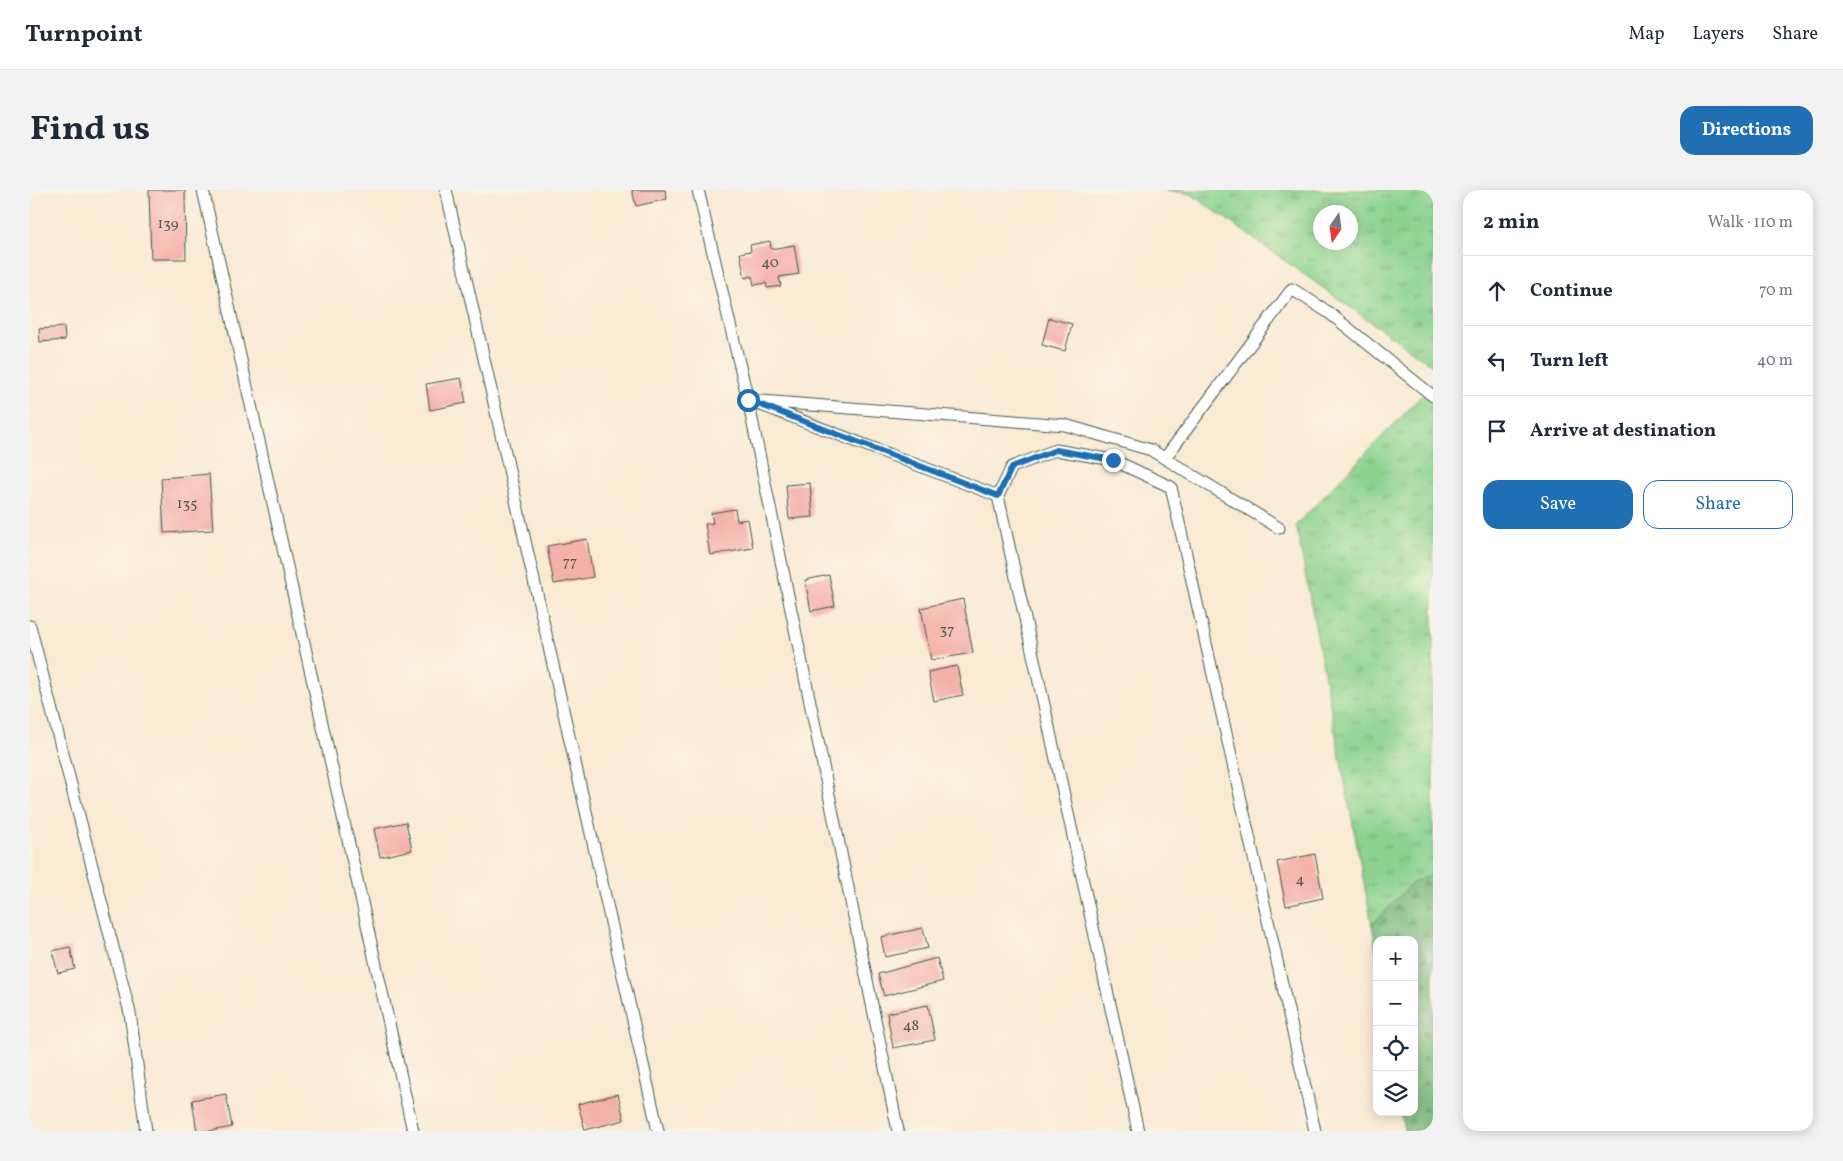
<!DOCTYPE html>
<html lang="en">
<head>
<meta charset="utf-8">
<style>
	body { margin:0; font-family:Vollkorn,serif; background:#f2f2f3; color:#1f2937 }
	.controls { position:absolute; right:15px; bottom:15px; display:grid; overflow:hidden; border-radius:10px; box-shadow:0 2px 12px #0003 }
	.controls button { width:45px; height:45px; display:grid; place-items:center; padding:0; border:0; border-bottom:1px solid #e0e1e3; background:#fff; color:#1f2937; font:25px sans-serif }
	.compass { position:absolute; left:1283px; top:15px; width:45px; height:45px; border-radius:50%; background:#fff; box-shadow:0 2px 12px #0003; rotate:193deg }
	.stop { position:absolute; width:15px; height:15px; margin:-11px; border:4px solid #1f6fb2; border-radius:50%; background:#fff }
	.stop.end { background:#1f6fb2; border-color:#fff; box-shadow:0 1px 5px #0008 }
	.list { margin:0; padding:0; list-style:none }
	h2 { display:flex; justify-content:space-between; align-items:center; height:65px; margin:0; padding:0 20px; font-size:21px }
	h2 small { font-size:16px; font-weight:400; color:#747a83 }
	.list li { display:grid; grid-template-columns:32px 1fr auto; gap:15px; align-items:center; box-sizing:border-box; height:70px; padding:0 20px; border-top:1px solid #e0e1e3 }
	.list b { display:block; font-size:19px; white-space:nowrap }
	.list em { font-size:16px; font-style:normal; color:#747a83 }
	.actions { display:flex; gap:10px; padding:15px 20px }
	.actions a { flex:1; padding:11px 0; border:1px solid #1f6fb2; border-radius:15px; text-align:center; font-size:18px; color:#1f6fb2 }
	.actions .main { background:#1f6fb2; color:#fff }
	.icon { flex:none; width:28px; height:28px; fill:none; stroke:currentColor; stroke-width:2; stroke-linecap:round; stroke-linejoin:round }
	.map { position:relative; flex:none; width:1403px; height:941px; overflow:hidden; border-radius:15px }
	header { display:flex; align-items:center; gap:30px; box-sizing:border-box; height:70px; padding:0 25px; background:#fff; border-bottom:1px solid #e0e1e3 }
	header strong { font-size:24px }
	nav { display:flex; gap:28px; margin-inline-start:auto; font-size:18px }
	.intro { display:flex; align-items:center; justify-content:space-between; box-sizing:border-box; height:120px; padding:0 30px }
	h1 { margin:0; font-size:35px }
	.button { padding:12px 22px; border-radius:15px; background:#1f6fb2; color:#fff; font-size:18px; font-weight:700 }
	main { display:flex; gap:30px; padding:0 30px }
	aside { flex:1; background:#fff; border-radius:15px; box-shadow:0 2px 12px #0003 }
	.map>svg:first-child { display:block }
	.grass { fill:url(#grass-tufts); stroke:#558861; fill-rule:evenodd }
	.forest { fill:url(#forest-firs); stroke:#487956 }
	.building { fill:#f4b0aa }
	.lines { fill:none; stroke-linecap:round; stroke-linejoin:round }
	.service-casing { stroke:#40574c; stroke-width:13 }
	.service { stroke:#fff; stroke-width:11 }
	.route { stroke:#1f6fb2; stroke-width:6 }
	.labels { text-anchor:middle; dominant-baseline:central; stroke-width:4.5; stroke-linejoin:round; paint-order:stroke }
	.number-label { font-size:15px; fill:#545a52 }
</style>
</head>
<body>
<header>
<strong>Turnpoint</strong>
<nav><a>Map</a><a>Layers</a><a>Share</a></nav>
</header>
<div class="intro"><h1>Find us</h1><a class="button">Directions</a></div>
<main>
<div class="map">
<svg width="1403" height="941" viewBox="0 0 1403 941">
	<defs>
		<pattern id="grass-tufts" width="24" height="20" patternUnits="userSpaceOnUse" patternTransform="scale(1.25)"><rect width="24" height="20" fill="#8bd38e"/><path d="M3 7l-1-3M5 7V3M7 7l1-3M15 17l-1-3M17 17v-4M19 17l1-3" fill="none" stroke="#71ac75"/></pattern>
		<pattern id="forest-firs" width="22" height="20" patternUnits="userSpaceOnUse" patternTransform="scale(1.25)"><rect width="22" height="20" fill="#70b579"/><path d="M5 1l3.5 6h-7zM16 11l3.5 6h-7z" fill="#5b9464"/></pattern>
	</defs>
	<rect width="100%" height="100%" fill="#fcf5e5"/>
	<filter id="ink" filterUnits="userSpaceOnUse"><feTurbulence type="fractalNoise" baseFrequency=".02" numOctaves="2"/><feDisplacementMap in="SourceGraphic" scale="10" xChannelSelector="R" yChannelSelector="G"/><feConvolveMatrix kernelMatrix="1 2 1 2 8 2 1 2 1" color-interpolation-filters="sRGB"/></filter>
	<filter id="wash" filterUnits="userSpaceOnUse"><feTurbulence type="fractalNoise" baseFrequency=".0096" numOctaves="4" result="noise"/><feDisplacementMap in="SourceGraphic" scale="20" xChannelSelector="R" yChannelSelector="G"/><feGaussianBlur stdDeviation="1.12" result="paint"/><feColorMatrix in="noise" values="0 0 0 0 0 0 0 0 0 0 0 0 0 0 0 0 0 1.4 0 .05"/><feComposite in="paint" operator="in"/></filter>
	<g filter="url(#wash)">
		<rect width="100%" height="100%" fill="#f9ead4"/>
		<path class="grass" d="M1135,0H1403V176L1161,4ZM1290,22H1320V52H1290Z
			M1403,194V684L1381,694L1342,735L1266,335Z"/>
		<path class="forest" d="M1403,684V941H1374L1371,922H1384V750H1347V767L1342,735L1381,694Z"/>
		<g id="blocks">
			<path class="building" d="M119,0H155L156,69H121Z
				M602,0H635L637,9L606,16Z
				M740,51L741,59L764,55L769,84L749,87L751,96L737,98L736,93L724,95L722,86L715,88L710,63L721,61L720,55Z
				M1019,128L1042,134L1035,161L1012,155Z
				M34,137L35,150L10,152L9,139Z
				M431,188L436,213L400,220L396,194Z
				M179,284L183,340L134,343L131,288Z
				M780,293L783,327L759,329L756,295Z
				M705,319L707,331L718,329L723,358L680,365L675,334L683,333L681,323Z
				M557,349L563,387L524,394L517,356Z
				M799,385L805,416L781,421L775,390Z
				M933,409L943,463L901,470L891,418Z
				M927,476L933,505L904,511L898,482Z
				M376,632L382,660L350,667L344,639Z
				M1285,664L1293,708L1256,716L1247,672Z
				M893,738L898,758L855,767L851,747Z
				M40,757L45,779L28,783L22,761Z
				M907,768L913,791L854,806L848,784Z
				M898,815L905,850L863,858L857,823Z
				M196,904L202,937L180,941H167L162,910Z
				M588,904L594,930L555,940L548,914Z"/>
		</g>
	</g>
	<g filter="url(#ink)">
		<use href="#blocks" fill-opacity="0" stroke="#40574c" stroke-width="1"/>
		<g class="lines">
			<defs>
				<path id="service" d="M173,0L383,941
					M416,0L628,941
					M668,0L718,210L1035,235L1121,260L1249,338
					M1135,268L1262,99L1298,122L1403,206
					M0,436L100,823L116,941
					M868,941L718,210L968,306
					M1108,941L968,306L982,277L1026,260L1083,270L1141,297L1285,941"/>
			</defs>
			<use href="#service" class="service-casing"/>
			<use href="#service" class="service"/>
		</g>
	</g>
	<g class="lines" filter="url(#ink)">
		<path class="route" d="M718,210L968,306L982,277L1026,260L1083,270"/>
	</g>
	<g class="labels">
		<g class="number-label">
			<text x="138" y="34">139</text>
			<text x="740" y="73">40</text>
			<text x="157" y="314">135</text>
			<text x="540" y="372">77</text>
			<text x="917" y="440">37</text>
			<text x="1270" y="690">4</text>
			<text x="881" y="836">48</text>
		</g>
	</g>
</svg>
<div class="controls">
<button>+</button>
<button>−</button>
<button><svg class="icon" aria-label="locate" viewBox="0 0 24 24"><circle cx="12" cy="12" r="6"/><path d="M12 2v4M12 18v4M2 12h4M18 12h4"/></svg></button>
<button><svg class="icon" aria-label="layers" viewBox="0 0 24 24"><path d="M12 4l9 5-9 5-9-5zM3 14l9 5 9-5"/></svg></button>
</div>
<svg class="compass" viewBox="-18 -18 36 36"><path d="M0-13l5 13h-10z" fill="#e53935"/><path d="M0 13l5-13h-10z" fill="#747a83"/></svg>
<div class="stop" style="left:718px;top:210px"></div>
<div class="stop end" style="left:1083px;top:270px"></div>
</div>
<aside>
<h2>2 min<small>Walk · 110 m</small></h2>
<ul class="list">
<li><svg class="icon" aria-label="ahead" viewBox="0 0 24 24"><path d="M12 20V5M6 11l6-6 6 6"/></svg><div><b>Continue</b></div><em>70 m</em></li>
<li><svg class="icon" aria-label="left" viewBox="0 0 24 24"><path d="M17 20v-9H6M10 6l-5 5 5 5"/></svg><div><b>Turn left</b></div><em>40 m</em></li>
<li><svg class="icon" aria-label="arrive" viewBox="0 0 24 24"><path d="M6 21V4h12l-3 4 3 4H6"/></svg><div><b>Arrive at destination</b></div></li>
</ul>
<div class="actions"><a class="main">Save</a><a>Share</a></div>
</aside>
</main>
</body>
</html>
